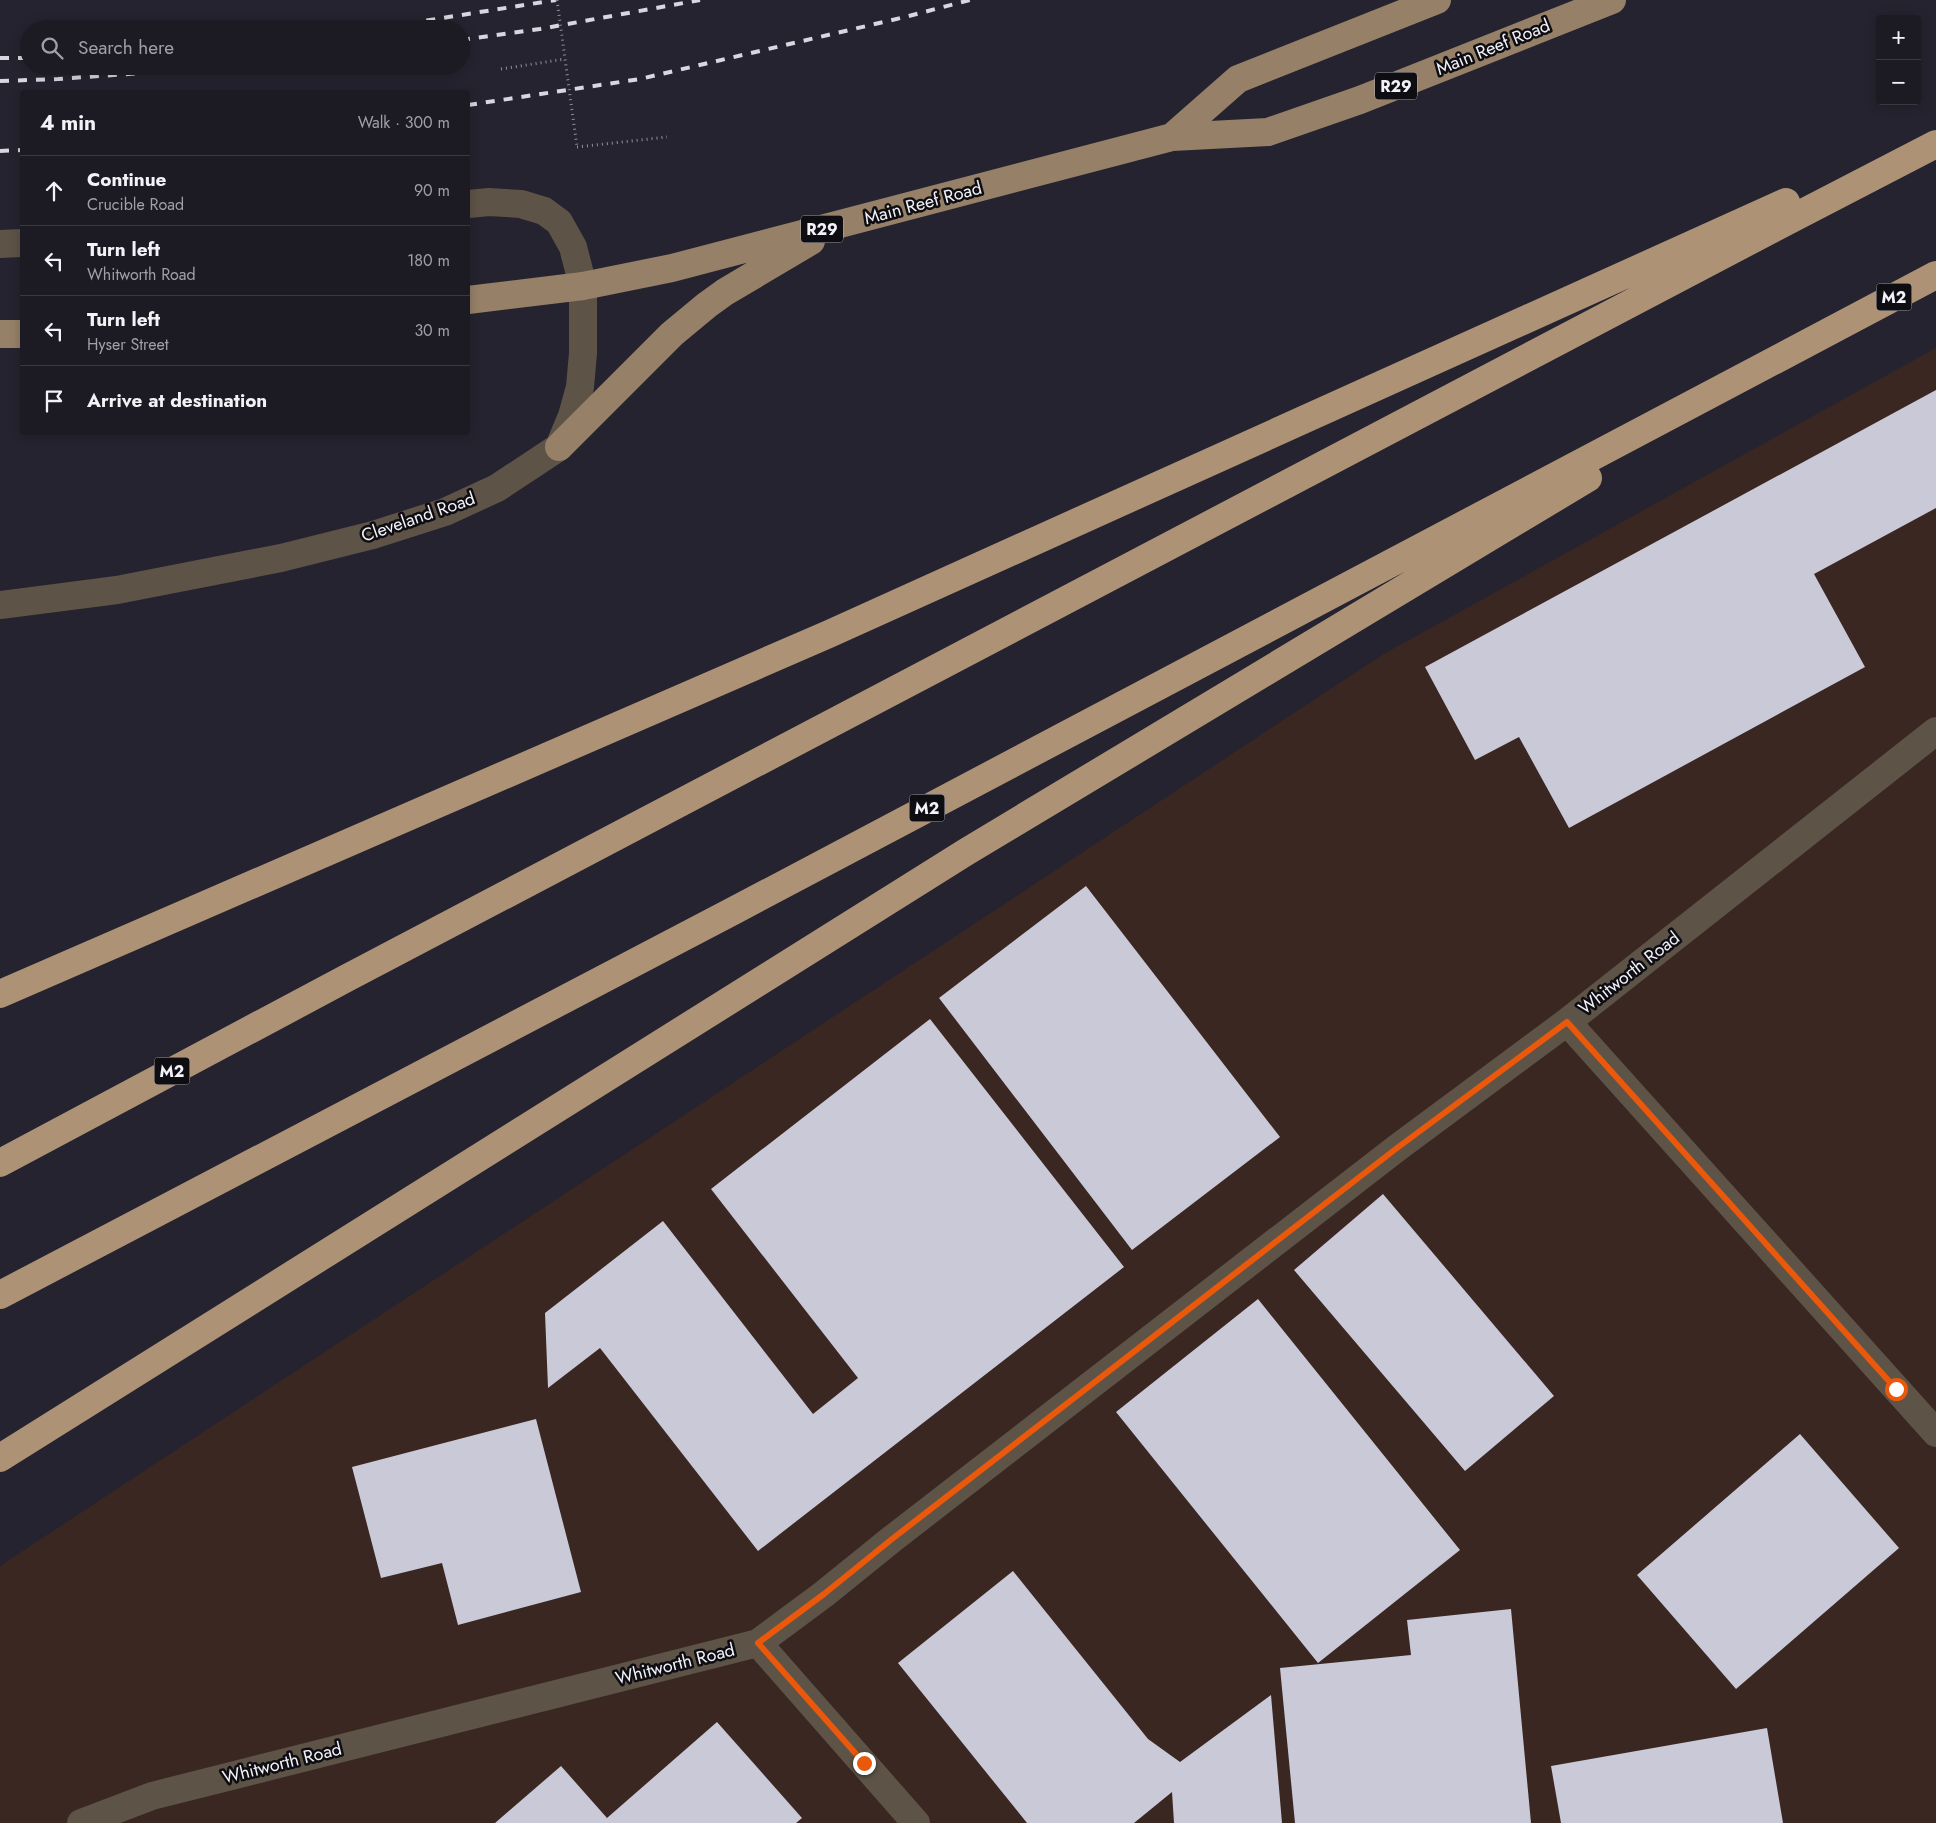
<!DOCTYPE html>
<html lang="en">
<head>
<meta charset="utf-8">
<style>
	body { margin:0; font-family:Jost,sans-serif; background:#25232b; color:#f1f3f6 }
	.controls { position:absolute; right:15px; top:15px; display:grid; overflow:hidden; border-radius:5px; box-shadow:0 2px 12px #0003 }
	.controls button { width:45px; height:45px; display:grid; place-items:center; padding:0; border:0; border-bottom:1px solid #3a3841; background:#1c1a23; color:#f1f3f6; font:25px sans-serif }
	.stop { position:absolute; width:15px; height:15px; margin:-11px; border:4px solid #ea580c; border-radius:50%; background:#fff }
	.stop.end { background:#ea580c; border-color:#fff; box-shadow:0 1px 5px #0008 }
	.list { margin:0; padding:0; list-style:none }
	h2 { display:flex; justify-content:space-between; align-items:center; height:65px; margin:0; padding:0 20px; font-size:21px }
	h2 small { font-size:16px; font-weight:400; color:#a0a1a6 }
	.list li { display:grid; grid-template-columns:32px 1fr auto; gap:15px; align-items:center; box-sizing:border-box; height:70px; padding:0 20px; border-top:1px solid #3a3841 }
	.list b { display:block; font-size:19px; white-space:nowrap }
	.list p { margin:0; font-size:16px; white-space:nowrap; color:#a0a1a6 }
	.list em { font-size:16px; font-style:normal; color:#a0a1a6 }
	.icon { flex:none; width:28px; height:28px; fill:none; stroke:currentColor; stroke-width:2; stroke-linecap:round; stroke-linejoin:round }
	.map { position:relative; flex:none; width:1936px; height:1823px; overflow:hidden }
	.search { position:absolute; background:#1c1a23; box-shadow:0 2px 12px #0003; left:20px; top:20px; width:450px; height:55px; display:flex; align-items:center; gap:12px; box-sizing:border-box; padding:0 18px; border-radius:28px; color:#a0a1a6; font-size:19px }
	.panel { position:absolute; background:#1c1a23; box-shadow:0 2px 12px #0003; left:20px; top:90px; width:450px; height:345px; border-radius:5px }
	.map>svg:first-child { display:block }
	.industrial { fill:#3a2722 }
	.building { fill:#cac9d8 }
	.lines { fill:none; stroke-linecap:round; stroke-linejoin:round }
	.path { stroke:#908f99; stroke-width:3; stroke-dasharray:1 4; stroke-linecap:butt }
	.minor { stroke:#5e5347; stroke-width:28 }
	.tertiary { stroke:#5e5347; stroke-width:28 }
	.primary { stroke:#968168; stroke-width:28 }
	.motorway { stroke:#ad9275; stroke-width:28 }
	.rail { stroke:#d7d7df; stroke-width:4; stroke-dasharray:9 9; stroke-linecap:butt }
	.path-bridge { stroke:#908f99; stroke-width:3; stroke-dasharray:1 4; stroke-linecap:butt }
	.route { stroke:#ea580c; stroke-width:6 }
	.labels { text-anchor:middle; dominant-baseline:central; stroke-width:5; stroke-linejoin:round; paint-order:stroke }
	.shield { fill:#0e0d12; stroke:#aeadb4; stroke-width:1 }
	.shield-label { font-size:16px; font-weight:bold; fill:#f2f2f9 }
	.street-label { font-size:18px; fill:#f2f2f9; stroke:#0e0d12 }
</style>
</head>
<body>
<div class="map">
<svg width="1936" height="1823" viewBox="0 0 1936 1823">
	<rect width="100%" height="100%" fill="#25232f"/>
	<path class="industrial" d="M1936,348V1823H0V1566L1382,655Z"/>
	<path class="building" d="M1936,390V508L1814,574L1865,667L1569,828L1519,737L1475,760L1425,667Z
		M1086,886L1280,1137L1132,1250L939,998Z
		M930,1019L1124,1267L758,1551L600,1348L548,1388L545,1313L663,1221L813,1414L858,1378L711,1189Z
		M1383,1194L1554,1396L1465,1471L1294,1270Z
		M1258,1299L1460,1550L1318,1663L1116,1412Z
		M536,1419L581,1592L458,1625L442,1563L381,1578L352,1467Z
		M1800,1434L1899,1548L1736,1689L1637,1575Z
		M1013,1571L1148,1739L1180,1762L1271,1695L1282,1823H1174L1172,1792L1134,1823H1027L898,1663Z
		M1511,1609L1531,1823H1295L1280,1668L1411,1655L1407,1620Z
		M717,1722L802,1818L796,1823H495L561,1766L607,1818Z
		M1767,1728L1783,1823H1561L1551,1766Z"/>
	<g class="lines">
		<path class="path" d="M501,69L565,59
			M577,147L667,137"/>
		<path class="minor" d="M1567,1022L1936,1433
			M758,1643L916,1823
			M81,1823L152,1796L758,1643L824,1594L892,1539L1397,1148L1567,1022L1936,731"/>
		<path class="tertiary" d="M0,244L22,243
			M0,605L117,590L281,558L373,535L445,512L497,488L559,447L572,416L580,387L583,353V286L573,247L559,222L544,211L521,204L489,202L468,204"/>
		<path class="primary" d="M1172,137L1238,79L1437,0
			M468,300L583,286L672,268L1172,137L1268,132L1360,100L1612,0
			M0,334H22
			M559,447L672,334L707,305L725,292L811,241"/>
		<path class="motorway" d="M0,994L829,634L1786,202
			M0,1163L345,979L1795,217L1936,144
			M0,1295L735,910L1936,275
			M0,1458L966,852L1588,478"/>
		<path class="rail" d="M373,29L556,0
			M461,40L540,29L700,0
			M0,58H29
			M0,81L58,79L239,66
			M468,105L640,79L905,17L970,0
			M0,151L22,150"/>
		<path class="path-bridge" d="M557,0L577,147"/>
	</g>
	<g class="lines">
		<path class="route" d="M864,1763L758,1643L824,1594L892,1539L1397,1148L1567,1022L1896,1389"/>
	</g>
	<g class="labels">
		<g class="shield">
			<rect x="1375" y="72.5" width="42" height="27" rx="4"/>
			<rect x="801" y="215.5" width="42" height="27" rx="4"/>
			<rect x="1876.5" y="283.5" width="35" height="27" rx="4"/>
			<rect x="909.5" y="794.5" width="35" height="27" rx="4"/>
			<rect x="154.5" y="1057.5" width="35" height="27" rx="4"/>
		</g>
		<g class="shield-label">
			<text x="1396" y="86">R29</text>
			<text x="822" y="229">R29</text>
			<text x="1894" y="297">M2</text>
			<text x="927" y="808">M2</text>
			<text x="172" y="1071">M2</text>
		</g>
		<g class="street-label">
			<text transform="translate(1493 47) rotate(-22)">Main Reef Road</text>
			<text transform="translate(923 203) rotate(-15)">Main Reef Road</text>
			<text transform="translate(418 517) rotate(-19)">Cleveland Road</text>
			<text transform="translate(1629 973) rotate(-38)">Whitworth Road</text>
			<text transform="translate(675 1664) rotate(-14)">Whitworth Road</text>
			<text transform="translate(282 1763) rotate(-14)">Whitworth Road</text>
		</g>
	</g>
</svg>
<div class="controls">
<button>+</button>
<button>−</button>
</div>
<div class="stop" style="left:1896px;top:1389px"></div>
<div class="stop end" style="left:864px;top:1763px"></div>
<div class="search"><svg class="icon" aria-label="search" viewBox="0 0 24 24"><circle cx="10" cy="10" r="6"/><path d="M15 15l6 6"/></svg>Search here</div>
<section class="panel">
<h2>4 min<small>Walk · 300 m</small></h2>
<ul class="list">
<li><svg class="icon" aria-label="ahead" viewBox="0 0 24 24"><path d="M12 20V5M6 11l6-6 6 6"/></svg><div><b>Continue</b><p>Crucible Road</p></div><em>90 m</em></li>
<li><svg class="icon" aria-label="left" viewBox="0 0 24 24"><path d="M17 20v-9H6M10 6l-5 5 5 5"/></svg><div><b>Turn left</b><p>Whitworth Road</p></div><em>180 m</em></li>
<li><svg class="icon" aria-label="left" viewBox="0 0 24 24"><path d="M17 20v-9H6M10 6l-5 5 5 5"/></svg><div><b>Turn left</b><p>Hyser Street</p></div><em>30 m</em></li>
<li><svg class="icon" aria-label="arrive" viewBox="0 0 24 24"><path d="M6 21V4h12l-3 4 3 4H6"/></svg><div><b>Arrive at destination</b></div></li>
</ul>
</section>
</div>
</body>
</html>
